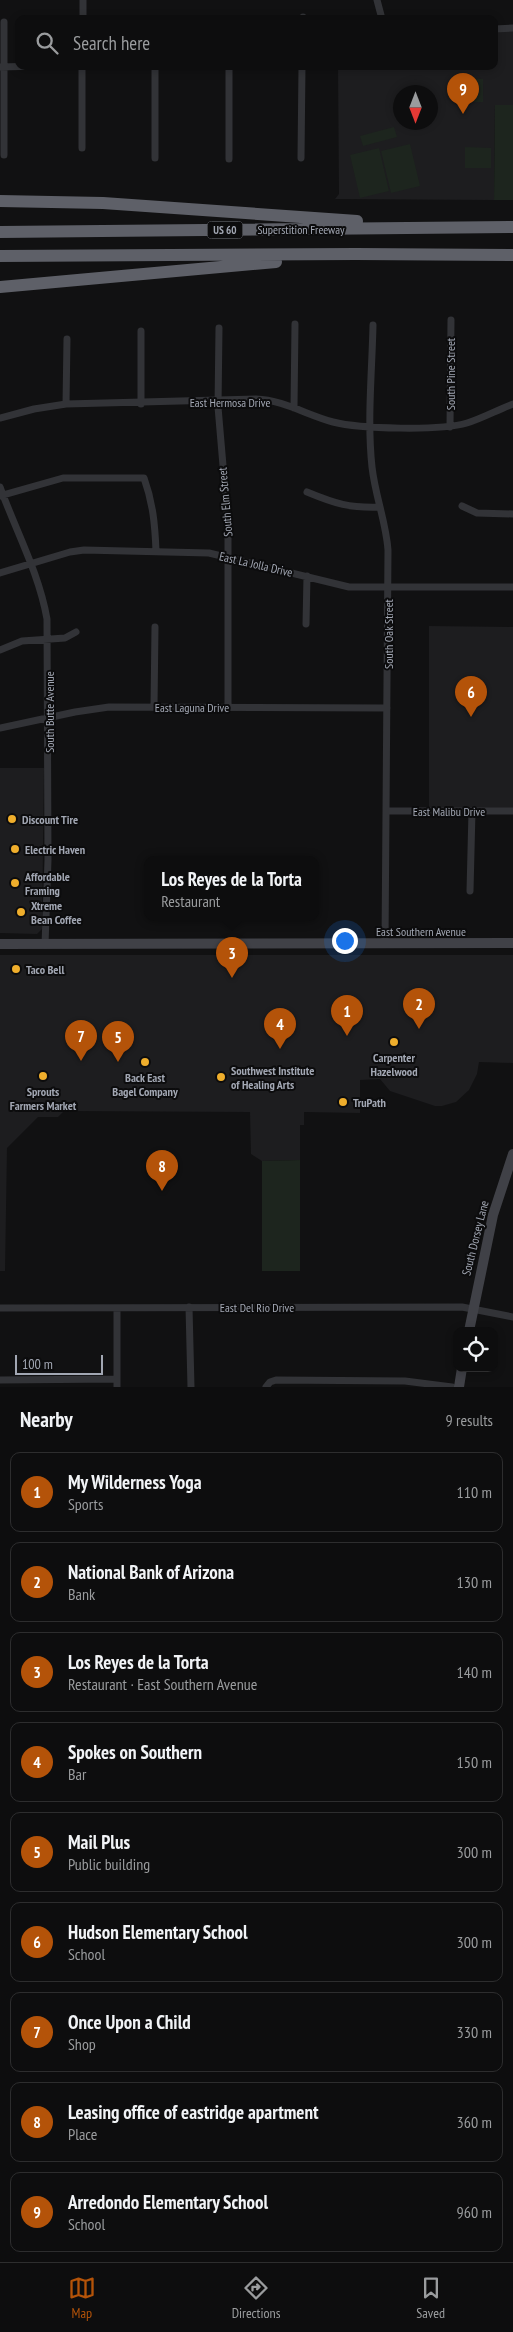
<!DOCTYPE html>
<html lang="en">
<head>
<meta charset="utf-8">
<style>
	body { margin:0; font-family:"PT Sans Narrow",sans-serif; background:#1b1b1c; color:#f1f3f6 }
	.controls { position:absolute; right:15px; bottom:15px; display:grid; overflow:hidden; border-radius:10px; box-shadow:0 2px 8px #0003 }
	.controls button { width:45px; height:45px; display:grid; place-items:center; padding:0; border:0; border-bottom:1px solid #2d2d2e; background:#0d0d0e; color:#f1f3f6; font:25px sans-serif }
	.compass { position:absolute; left:393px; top:85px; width:45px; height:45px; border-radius:50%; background:#0d0d0e; box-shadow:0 2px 8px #0003; rotate:180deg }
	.scale { position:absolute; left:15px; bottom:12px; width:88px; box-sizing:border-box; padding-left:5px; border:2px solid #a2a7b3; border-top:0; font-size:14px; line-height:18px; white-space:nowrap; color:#a2a7b3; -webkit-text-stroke:4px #0c0c0d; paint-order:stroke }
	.you { position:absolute; left:344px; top:940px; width:18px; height:18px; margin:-12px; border:4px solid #fff; border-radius:50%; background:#1a73e8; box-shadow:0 0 0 8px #1a73e833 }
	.badge { display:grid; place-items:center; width:32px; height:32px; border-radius:50%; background:#b45309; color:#fff; font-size:16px; font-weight:700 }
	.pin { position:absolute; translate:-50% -41px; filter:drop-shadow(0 1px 2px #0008) }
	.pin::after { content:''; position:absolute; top:26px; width:18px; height:15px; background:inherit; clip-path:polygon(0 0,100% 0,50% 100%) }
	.popup { position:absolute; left:144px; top:856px; width:175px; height:65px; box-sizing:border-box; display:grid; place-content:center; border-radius:10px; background:#0d0d0e; filter:drop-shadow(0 1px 4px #0005); font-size:16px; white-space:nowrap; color:#9a9c9e }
	.popup b { font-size:19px; color:#f1f3f6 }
	.popup::after { content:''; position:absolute; left:50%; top:100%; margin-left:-10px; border:10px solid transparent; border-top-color:#0d0d0e }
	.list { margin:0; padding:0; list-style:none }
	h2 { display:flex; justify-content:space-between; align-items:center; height:65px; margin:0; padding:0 20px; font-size:21px }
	h2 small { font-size:16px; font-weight:400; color:#9a9c9e }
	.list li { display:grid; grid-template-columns:32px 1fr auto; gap:15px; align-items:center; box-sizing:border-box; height:80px; margin:0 10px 10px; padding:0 10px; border:1px solid #2d2d2e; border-radius:10px }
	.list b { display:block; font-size:19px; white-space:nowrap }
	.list p { margin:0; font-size:16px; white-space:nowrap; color:#9a9c9e }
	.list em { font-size:16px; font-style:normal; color:#9a9c9e }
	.icon { flex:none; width:28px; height:28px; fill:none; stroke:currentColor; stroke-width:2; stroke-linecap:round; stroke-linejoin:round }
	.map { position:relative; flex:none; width:513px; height:1387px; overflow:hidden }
	.search { position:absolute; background:#0d0d0e; box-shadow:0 2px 8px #0003; left:15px; right:15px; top:15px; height:55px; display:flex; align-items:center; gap:12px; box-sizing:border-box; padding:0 18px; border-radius:10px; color:#9a9c9e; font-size:19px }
	.sheet { height:875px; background:#0d0d0e }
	nav { display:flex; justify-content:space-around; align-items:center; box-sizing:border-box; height:70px; border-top:1px solid #2d2d2e; background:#0d0d0e; font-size:14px; color:#9a9c9e }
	nav a { display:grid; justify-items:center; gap:2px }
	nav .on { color:#b45309 }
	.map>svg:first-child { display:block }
	.built { fill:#1d1d1f; fill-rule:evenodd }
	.green { fill:#1d251e }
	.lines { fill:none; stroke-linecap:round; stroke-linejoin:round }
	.street { stroke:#323337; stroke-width:7 }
	.secondary { stroke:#404147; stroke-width:10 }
	.highway { stroke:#5e6068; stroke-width:12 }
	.poi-dot { fill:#efae2c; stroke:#0c0c0d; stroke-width:2 }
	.labels { text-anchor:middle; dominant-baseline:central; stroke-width:4; stroke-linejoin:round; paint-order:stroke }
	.shield { fill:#0c0c0d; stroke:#757881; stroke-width:1 }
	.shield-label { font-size:11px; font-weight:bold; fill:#a2a7b3 }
	.street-label { font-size:12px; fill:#a2a7b3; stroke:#0c0c0d }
	.poi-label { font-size:12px; font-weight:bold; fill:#a2a7b3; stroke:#0c0c0d; text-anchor:start }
</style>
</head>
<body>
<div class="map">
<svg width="513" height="1387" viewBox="0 0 513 1387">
	<rect width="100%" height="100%" fill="#111112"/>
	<path class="built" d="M513,28V105L495,106L494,200L335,199L339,194L338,66H494V29ZM400,92H430V122H400Z
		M429,626L513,627V808H429Z
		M0,768H44L42,929L37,934L0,933Z
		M0,955H513V1063L479,1062L477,1074L469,1090L456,1102L442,1106H435L390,1091L380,1079L360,1080V1113L304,1112V1125H300V1160L262,1161L251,1154L250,1112L64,1111L58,1117H38L7,1148L5,1271H0Z"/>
	<path class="green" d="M469,78L483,79V102H472L471,100H467V94H464L465,81Z
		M495,105H513V200H494Z
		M394,127L397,137L363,146L360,136Z
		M410,144L420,186L391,193L381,151Z
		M465,147L491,148V168H465Z
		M379,148L389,191L360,198L350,155Z
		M300,1160V1271H262V1161Z"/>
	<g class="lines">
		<path class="street" d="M377,0L382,19
			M83,19V0
			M303,19V17
			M4,22V155
			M494,29L513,28
			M82,66V148
			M0,67L40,66
			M155,158V66
			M301,158L302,66
			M229,159V66
			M373,325C372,372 367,421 372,467C375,495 386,522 388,550L385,944
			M219,328L218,407L228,524V706
			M66,404L67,339
			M141,404V331
			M294,408L295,324
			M0,418L34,409L66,404L256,399C283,400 307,415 333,422C360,429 440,431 467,423C483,418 497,410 513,404
			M450,427L451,320
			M0,487C16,531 39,573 47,619L48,860L45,945
			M307,492C336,504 349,508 380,507
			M0,496L63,478H144C153,503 155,525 156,551
			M462,506L477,513L513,514
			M0,573L70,552L84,550L209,553L349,587H513
			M306,624L307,576
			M0,650L22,641L65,638L76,632
			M154,707L155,627
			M0,728L75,712L109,707L387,708
			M386,811H513
			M470,891L472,811
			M189,1307L191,1387
			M0,1308L462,1307L513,1317
			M117,1308V1387
			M0,1380L117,1379
			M266,1387L270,1382L276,1380L405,1381L452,1387"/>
		<path class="secondary" d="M0,944L513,943
			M469,1331L493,1215L513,1154
			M459,1387L462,1368"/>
		<path class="highway" d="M0,201L103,203L357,221
			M0,232L513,227
			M0,256L356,254L513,255
			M0,287L276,262"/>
	</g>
	<g class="poi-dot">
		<circle cx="12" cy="819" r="5"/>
		<circle cx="15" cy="849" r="5"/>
		<circle cx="15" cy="883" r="5"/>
		<circle cx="21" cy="912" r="5"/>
		<circle cx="16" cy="969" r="5"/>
		<circle cx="394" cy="1042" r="5"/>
		<circle cx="145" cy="1062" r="5"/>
		<circle cx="43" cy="1076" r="5"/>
		<circle cx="221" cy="1077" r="5"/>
		<circle cx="343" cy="1102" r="5"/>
	</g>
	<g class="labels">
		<rect class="shield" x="207.5" y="221.5" width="35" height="17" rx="4"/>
		<g class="shield-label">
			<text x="225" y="230">US 60</text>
		</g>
		<g class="street-label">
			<text x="301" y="229">Superstition Freeway</text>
			<text transform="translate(450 374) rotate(-90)">South Pine Street</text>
			<text x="230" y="402">East Hermosa Drive</text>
			<text transform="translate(225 502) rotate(-95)">South Elm Street</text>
			<text transform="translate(256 564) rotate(13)">East La Jolla Drive</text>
			<text transform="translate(388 634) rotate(-90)">South Oak Street</text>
			<text x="192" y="707">East Laguna Drive</text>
			<text transform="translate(49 712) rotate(-90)">South Butte Avenue</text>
			<text x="449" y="811">East Malibu Drive</text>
			<text x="421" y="931">East Southern Avenue</text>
			<text transform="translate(475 1238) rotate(-76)">South Dorsey Lane</text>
			<text x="257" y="1307">East Del Rio Drive</text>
		</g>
		<g class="poi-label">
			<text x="22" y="819">Discount Tire</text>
			<text x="25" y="849">Electric Haven</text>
			<text x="25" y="876">Affordable<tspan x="25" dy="14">Framing</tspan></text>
			<text x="31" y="905">Xtreme<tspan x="31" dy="14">Bean Coffee</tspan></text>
			<text x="26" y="969">Taco Bell</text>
			<text x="394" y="1057" text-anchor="middle">Carpenter<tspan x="394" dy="14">Hazelwood</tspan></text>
			<text x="231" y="1070">Southwest Institute<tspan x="231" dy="14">of Healing Arts</tspan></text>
			<text x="145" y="1077" text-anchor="middle">Back East<tspan x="145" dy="14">Bagel Company</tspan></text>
			<text x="43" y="1091" text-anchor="middle">Sprouts<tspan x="43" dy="14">Farmers Market</tspan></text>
			<text x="353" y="1102">TruPath</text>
		</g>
	</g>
</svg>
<div class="controls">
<button><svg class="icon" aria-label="locate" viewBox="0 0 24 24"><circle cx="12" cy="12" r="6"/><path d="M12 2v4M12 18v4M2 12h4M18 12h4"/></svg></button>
</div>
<svg class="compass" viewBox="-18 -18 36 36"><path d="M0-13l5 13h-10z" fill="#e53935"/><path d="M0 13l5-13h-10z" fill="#9a9c9e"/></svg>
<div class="scale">100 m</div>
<div class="you"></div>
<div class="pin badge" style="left:347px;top:1036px">1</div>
<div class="pin badge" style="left:419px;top:1029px">2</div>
<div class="pin badge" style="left:232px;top:978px">3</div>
<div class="popup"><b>Los Reyes de la Torta</b>Restaurant</div>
<div class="pin badge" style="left:280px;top:1049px">4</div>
<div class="pin badge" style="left:118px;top:1062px">5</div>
<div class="pin badge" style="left:471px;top:717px">6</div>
<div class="pin badge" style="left:81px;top:1061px">7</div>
<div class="pin badge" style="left:162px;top:1191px">8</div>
<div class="pin badge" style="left:463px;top:114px">9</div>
<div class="search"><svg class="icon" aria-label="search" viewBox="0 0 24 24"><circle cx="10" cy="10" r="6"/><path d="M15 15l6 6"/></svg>Search here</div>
</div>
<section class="sheet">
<h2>Nearby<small>9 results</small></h2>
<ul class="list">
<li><span class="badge">1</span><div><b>My Wilderness Yoga</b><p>Sports</p></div><em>110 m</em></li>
<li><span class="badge">2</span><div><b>National Bank of Arizona</b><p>Bank</p></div><em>130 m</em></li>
<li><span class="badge">3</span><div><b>Los Reyes de la Torta</b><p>Restaurant · East Southern Avenue</p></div><em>140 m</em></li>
<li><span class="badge">4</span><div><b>Spokes on Southern</b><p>Bar</p></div><em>150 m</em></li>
<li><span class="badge">5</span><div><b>Mail Plus</b><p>Public building</p></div><em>300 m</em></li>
<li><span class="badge">6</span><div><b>Hudson Elementary School</b><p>School</p></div><em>300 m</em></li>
<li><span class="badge">7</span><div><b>Once Upon a Child</b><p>Shop</p></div><em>330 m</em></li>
<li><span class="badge">8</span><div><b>Leasing office of eastridge apartment</b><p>Place</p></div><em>360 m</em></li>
<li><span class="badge">9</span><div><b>Arredondo Elementary School</b><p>School</p></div><em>960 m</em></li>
</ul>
</section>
<nav>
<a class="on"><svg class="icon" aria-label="map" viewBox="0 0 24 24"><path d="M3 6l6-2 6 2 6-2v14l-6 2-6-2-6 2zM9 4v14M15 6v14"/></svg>Map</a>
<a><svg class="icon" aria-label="directions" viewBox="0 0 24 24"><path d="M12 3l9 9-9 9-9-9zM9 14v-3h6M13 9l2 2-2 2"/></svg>Directions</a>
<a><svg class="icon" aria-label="saved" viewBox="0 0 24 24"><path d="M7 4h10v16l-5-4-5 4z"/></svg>Saved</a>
</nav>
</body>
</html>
